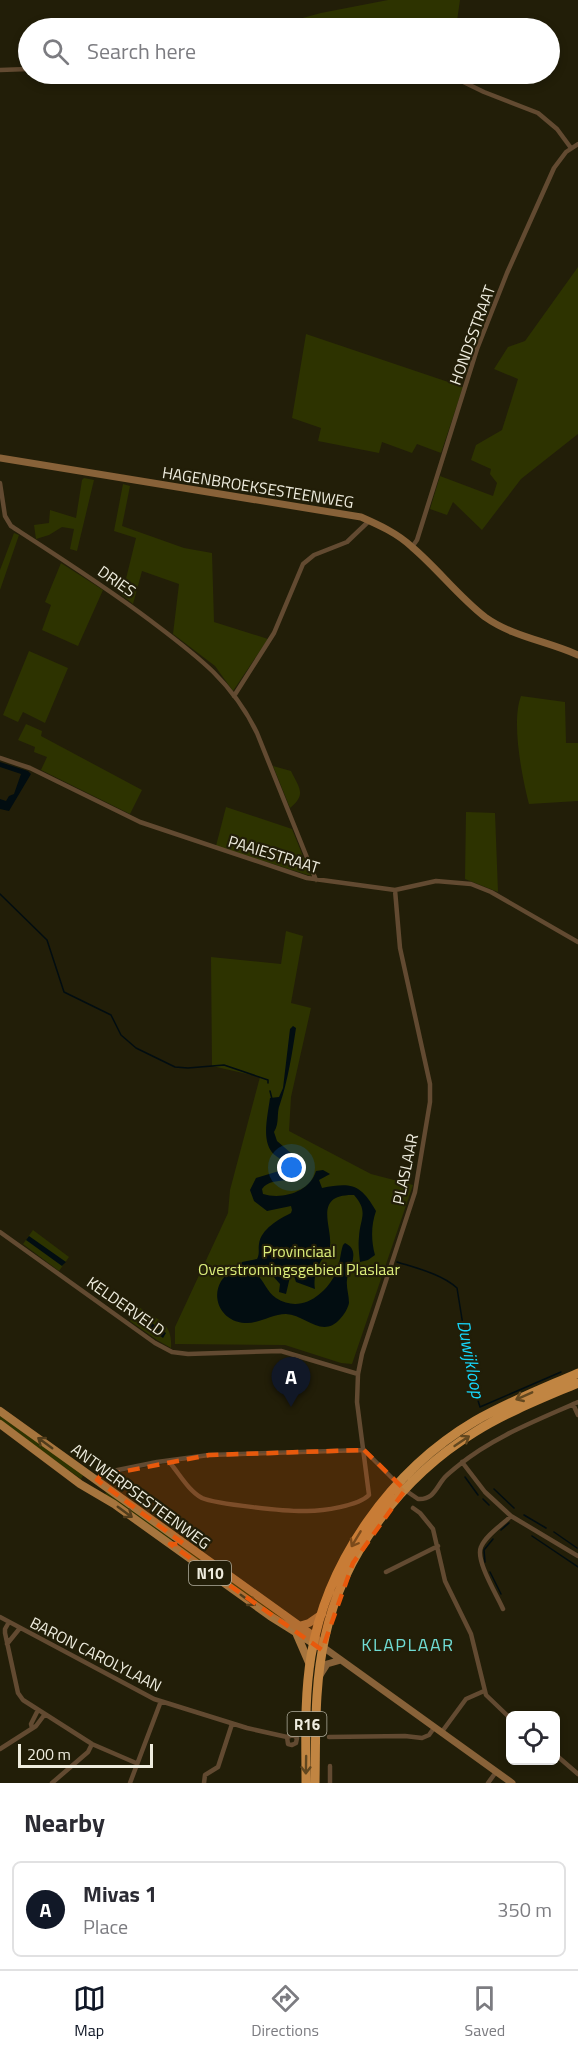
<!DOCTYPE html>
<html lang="en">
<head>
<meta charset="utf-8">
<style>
	body { margin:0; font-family:"Titillium Web",sans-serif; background:#f2f2f3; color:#2b2b33 }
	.controls { position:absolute; right:18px; bottom:18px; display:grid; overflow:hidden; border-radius:9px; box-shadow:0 3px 9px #0003 }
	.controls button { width:54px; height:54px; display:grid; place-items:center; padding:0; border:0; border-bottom:2px solid #e1e1e2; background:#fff; color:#2b2b33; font:30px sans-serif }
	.scale { position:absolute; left:18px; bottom:15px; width:135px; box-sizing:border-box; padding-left:6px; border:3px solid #eeecde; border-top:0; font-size:16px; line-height:21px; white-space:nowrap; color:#eeecde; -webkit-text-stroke:4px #221e08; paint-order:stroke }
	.you { position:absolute; left:292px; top:1168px; width:21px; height:21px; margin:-15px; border:4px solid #fff; border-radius:50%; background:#1a73e8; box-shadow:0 0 0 9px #1a73e833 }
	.badge { display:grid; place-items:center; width:39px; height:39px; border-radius:50%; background:#111827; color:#fff; font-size:20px; font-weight:700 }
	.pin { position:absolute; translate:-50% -50px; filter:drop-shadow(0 2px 3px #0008) }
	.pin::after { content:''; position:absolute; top:32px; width:21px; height:18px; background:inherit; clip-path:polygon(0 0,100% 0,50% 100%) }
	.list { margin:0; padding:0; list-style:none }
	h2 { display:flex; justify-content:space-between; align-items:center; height:78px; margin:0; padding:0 24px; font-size:26px }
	h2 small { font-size:20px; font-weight:400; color:#7c7c81 }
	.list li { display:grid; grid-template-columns:39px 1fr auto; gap:18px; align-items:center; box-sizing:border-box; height:96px; margin:0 12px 12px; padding:0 12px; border:2px solid #e1e1e2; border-radius:9px }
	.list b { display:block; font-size:22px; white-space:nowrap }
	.list p { margin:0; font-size:20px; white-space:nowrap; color:#7c7c81 }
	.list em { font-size:20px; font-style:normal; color:#7c7c81 }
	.icon { flex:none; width:33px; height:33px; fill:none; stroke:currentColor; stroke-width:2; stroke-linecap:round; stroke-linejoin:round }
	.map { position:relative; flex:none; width:578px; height:1783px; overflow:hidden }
	.search { position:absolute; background:#fff; box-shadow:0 3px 9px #0003; left:18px; right:18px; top:18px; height:66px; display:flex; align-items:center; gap:15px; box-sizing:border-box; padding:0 21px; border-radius:33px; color:#7c7c81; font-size:22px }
	.sheet { height:186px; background:#fff }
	nav { display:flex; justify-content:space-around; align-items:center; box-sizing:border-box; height:84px; border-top:2px solid #e1e1e2; background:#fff; font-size:16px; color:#7c7c81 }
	nav a { display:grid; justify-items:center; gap:3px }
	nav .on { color:#111827 }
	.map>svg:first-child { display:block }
	.green { fill:#2d3300 }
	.water { fill:#020d11 }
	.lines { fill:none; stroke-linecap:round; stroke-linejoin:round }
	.stream { stroke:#020d11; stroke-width:1.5 }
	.street { stroke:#624a31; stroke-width:4.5 }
	.secondary { stroke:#886239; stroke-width:7 }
	.primary { stroke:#a6753e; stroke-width:8 }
	.highway { stroke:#c18542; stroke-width:9 }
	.oneway { stroke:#62471f }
	.oneway2 { stroke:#503c1b }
	.marked { fill:#e8590c; fill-opacity:0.2; stroke:#e8590c; stroke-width:4.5; stroke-dasharray:12 8; stroke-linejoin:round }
	.labels { text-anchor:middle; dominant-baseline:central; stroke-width:4.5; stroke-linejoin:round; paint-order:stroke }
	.shield { fill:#221e08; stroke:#b1ae9e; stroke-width:1.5 }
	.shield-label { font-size:15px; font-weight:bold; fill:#eeecde }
	.street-label { font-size:16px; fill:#eeecde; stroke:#221e08 }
	.park-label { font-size:16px; fill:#dcee7b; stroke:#221e08 }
	.water-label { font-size:18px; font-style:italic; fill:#16d6fa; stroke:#221e08 }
	.neighbourhood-label { font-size:18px; letter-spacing:1.5px; fill:#70dbd3; stroke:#221e08 }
</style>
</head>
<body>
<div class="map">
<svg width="578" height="1783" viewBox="0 0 578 1783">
	<rect width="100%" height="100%" fill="#221e08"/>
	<path class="green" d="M388,0H460L456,28H266L321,13Z
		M578,267V434L521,479L482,530L453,502L447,515L430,509L440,476L493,496L497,483L490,474L491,469L471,460L476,445L502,430L518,379L494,369L508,347L525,341Z
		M306,334L463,387L441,453L417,444L412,453L382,442L379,453L318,441L321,428L292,418Z
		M84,478L94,480L77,551L70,549L74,529L62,527L49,535L36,539L34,525L49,523L50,510L76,518L82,480Z
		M123,484L130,486L122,526L184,548L212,553L214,622L268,639L233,691L215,666L173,634L179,584L142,571L133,604L122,595L136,538L114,531Z
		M14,533L19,535L0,590V570Z
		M61,563L103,590L78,646L42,630L51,605L45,602Z
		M29,651L68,668L45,723L23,712L18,722L3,715Z
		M521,696L565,702L566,743H578V801L529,804C522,777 511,722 521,696Z
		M26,724L42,731L41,736L142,790L130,814L41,770L47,757L34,752L35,747L18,740Z
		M273,766L291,771C299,788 307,794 290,808Z
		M226,807L292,829L311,876L216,846Z
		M466,812L495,813L498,892L465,879Z
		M286,931L303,936L291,1003L311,1008L291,1097L289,1131L371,1174L413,1185L352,1364L341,1363L285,1345L175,1344V1327L228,1213L230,1190L260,1077L212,1066L211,957L281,964Z
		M33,1230L69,1257L59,1271L23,1244Z
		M139,1307C158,1320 173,1323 171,1348L157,1340L130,1321Z
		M0,1415L84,1474L81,1479L0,1421Z
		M107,1491L173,1539L171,1542L104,1496Z
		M180,1544L305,1633L304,1635L276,1615L269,1613L178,1547Z"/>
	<path class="water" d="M0,762L28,771L31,774L9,811L0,809V799L6,801L9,796L14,794L21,774L0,767Z
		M293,1026L296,1028C292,1054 288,1080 280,1104C276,1113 280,1123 274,1132L277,1141L299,1160C301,1191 274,1173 262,1189L263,1194C282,1200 310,1192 316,1171L323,1170L330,1174L319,1180L322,1188C351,1182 361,1184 376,1211C371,1225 371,1241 375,1255L368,1260L360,1262C359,1253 358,1245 359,1237C360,1218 369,1212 354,1195C309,1194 336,1231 329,1251C327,1257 327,1254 323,1258C317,1266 313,1279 315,1289L296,1282L294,1276L290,1277L286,1294L279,1292L280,1284L264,1266H260L256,1273C264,1281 267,1292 276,1298C301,1314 325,1295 336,1273C340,1265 340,1254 343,1245L345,1243C362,1251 348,1268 347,1280C346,1287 349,1295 349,1303C348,1308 344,1315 340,1319C322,1339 306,1315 286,1314C272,1314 259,1324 245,1323C213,1321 205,1279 240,1267L242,1262L257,1259C260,1253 258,1250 259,1244C261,1229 279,1219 291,1213L292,1210L291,1206L267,1211L254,1201L250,1190L256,1178L289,1168L288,1161C257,1155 267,1121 270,1098L279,1097L283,1088L290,1029Z
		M29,1236L66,1262L62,1266L26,1240Z
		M136,1312L166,1333L163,1338L133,1316Z"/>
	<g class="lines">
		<path class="stream" d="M0,894L47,940L64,992L111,1015L121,1035L136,1048L175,1067L188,1068L224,1065L268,1080V1083
			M270,1091L272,1099
			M397,1262C416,1268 442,1274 457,1288L472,1381L480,1407L561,1372
			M465,1477L478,1495
			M494,1489L514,1508
			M483,1499L489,1505
			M524,1515L546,1528
			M501,1530L509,1523
			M554,1532L577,1548
			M532,1536L578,1567
			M485,1562L484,1550L493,1539
			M490,1572L501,1594"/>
		<path class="street" d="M0,70L28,69
			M447,74L484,92L538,113L557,129L571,148
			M0,483L5,516L11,526C59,557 106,587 151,621C196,655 232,681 257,733L316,880
			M412,547L417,540L477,349L507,273L554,168L566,152L578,144
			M234,696L274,633L303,564L314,555L347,542L369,521
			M0,758L30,768L140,822L307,878L395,890L436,881L471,884L491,892L578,942
			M0,1232L155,1343L172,1352L188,1354L281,1351L358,1374
			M573,1404L578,1415
			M172,1460L171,1464C180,1475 189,1491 202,1498C215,1504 290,1512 307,1511C323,1511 358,1506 369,1495L357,1402L358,1374L362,1354L415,1192L430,1102V1084L400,948L395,890
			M462,1462L485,1492L511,1516L578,1556
			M97,1480L103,1473L157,1462L209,1455L364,1450L399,1485
			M405,1490L418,1499C434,1500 436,1487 445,1477C449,1473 454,1469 459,1465C493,1437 538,1420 578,1402
			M413,1508L420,1513L433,1529L445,1581L471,1634L486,1695L510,1718
			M386,1572L438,1546
			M503,1609C497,1595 475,1560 481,1547C486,1535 502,1525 511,1516
			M0,1617L154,1699L247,1728L287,1737L293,1735L297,1738L296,1743L292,1745L288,1744L287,1737
			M9,1622L5,1629V1633L18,1693L23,1700L92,1744L136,1763
			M7,1644L20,1628
			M32,1728L31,1724L38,1710
			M441,1733L466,1699L484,1691
			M329,1737L405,1736L422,1738L429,1735L434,1728
			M0,1749L36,1726L45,1714
			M556,1755L578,1774
			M52,1783L88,1752L92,1744
			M130,1783L161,1701
			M204,1783L205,1775L218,1767L232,1724
			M330,1783V1766
			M488,1783L496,1772"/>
		<path class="secondary" d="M0,458L361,517C379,525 397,533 412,547C438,569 458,596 485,617C513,637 547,641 578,655
			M323,1647L512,1783
			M320,1675L327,1664L341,1660"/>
		<path class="primary" d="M0,1411L315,1637L323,1647
			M0,1424L80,1484L114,1504L270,1616L318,1646
			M299,1626L309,1623L322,1614
			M297,1635L310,1665"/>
		<path class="highway" d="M306,1783C306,1741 304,1698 311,1656C327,1560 392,1470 475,1421C508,1402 544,1388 578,1373
			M315,1783C316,1734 314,1685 325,1637C343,1553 403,1476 475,1432C507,1412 543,1398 578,1383"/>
	</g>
	<defs><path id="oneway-shaft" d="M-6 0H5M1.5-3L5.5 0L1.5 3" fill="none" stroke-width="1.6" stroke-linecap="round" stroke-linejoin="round" transform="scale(1.5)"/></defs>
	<g class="oneway">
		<use href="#oneway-shaft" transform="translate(524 1396) rotate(156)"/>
		<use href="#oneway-shaft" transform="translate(462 1441) rotate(-34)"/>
		<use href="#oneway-shaft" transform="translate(356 1539) rotate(121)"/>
		<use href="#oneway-shaft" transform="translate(306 1765) rotate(91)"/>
	</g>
	<g class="oneway2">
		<use href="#oneway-shaft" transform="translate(45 1443) rotate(-144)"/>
		<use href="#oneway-shaft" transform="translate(125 1512) rotate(36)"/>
		<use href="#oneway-shaft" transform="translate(248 1600) rotate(36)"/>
	</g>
	<path class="marked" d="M364,1450L405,1490L353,1563L322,1650L170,1544H184L97,1480L100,1476L209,1455Z"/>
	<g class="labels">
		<g class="shield">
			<rect x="189" y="1561" width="42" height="24" rx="4.5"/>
			<rect x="287.5" y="1712" width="39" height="24" rx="4.5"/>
		</g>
		<g class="shield-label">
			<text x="210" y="1573">N10</text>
			<text x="307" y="1724">R16</text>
		</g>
		<g class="street-label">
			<text transform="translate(472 335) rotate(-70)">HONDSSTRAAT</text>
			<text transform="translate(258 487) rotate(9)">HAGENBROEKSESTEENWEG</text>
			<text transform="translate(117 581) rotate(35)">DRIES</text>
			<text transform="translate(274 854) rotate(17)">PAAIESTRAAT</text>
			<text transform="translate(405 1169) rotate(-78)">PLASLAAR</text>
			<text transform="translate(126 1306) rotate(35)">KELDERVELD</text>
			<text transform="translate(141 1496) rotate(36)">ANTWERPSESTEENWEG</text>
			<text transform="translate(96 1654) rotate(27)">BARON CAROLYLAAN</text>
		</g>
		<g class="park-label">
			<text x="299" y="1251">Provinciaal<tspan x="299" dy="18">Overstromingsgebied Plaslaar</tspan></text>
		</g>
		<g class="water-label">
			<text transform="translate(471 1359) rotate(79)">Duwijkloop</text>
		</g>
		<g class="neighbourhood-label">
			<text x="408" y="1644">KLAPLAAR</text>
		</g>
	</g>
</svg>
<div class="controls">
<button><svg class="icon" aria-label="locate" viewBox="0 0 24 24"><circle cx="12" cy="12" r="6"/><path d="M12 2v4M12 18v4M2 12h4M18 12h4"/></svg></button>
</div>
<div class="scale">200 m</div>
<div class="you"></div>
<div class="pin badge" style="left:291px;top:1407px">A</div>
<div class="search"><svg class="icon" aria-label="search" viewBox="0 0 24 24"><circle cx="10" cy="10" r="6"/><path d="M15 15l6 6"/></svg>Search here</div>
</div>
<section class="sheet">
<h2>Nearby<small></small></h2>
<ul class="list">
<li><span class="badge">A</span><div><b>Mivas 1</b><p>Place</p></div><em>350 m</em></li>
</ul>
</section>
<nav>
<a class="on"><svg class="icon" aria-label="map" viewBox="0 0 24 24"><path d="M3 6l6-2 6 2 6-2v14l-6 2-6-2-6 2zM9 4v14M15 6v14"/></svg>Map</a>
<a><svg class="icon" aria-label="directions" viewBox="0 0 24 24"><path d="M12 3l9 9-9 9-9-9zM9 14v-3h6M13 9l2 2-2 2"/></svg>Directions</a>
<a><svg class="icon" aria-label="saved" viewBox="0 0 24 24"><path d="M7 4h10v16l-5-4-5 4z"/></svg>Saved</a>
</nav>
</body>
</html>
